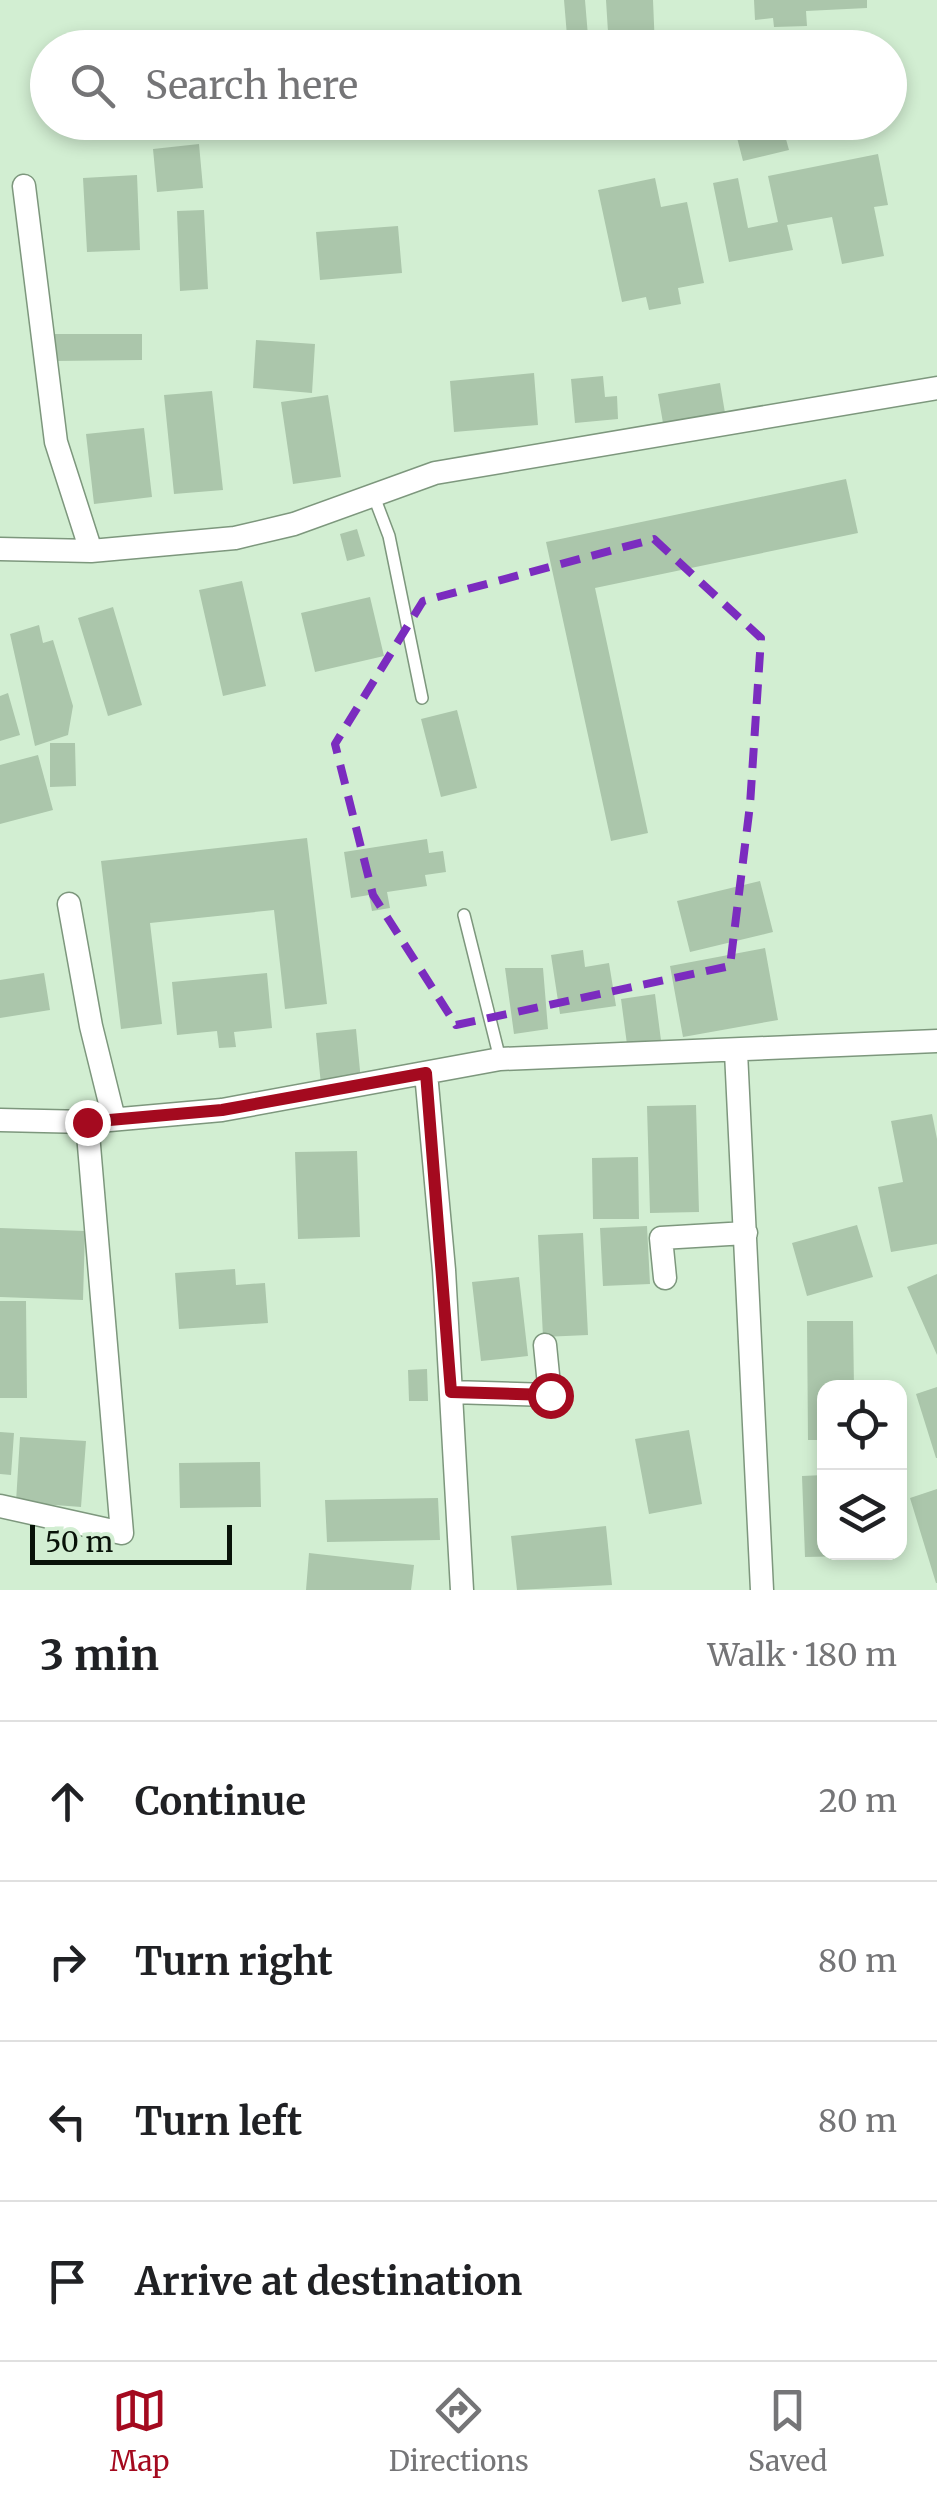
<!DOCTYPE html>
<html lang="en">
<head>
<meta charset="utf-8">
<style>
	body { margin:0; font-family:Merriweather,serif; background:#f6f6f6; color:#202124 }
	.controls { position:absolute; right:30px; bottom:30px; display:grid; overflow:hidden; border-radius:20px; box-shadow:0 5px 15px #0003 }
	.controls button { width:90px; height:90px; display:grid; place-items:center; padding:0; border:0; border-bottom:2px solid #e0e0e0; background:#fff; color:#202124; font:50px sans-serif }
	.scale { position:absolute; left:30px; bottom:25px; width:202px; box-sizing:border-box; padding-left:10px; border:5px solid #081208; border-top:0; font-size:28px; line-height:35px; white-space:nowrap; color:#081208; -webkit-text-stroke:8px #d2eed2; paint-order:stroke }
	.stop { position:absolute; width:30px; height:30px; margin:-22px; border:8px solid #a40a1f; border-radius:50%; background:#fff }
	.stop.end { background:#a40a1f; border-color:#fff; box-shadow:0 2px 10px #0008 }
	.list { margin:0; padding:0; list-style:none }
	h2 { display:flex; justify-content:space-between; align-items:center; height:130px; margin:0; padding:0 40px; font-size:42px }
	h2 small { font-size:32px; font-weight:400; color:#757577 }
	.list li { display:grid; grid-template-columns:65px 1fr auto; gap:30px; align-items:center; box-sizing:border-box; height:160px; padding:0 40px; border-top:2px solid #e0e0e0 }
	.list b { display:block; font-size:38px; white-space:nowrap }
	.list em { font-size:32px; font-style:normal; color:#757577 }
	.icon { flex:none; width:55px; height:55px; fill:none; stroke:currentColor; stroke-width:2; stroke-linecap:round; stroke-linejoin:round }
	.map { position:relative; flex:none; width:937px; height:1590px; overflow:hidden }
	.search { position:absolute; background:#fff; box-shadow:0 5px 15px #0003; left:30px; right:30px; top:30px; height:110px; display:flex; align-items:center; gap:25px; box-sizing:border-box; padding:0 35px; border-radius:55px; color:#757577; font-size:38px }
	.sheet { height:770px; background:#fff }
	nav { display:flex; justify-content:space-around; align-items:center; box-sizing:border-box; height:140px; border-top:2px solid #e0e0e0; background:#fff; font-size:28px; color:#757577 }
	nav a { display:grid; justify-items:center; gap:5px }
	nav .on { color:#a40a1f }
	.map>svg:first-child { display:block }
	.building { fill:#abc6ab }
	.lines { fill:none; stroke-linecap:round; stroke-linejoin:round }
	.service-casing { stroke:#7d977d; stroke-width:14 }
	.minor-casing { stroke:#7d977d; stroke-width:25 }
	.service { stroke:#fff; stroke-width:11 }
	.minor { stroke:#fff; stroke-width:22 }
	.route { stroke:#a40a1f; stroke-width:12 }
	.marked { fill:none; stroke:#7b2cbf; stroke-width:8; stroke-dasharray:20 12; stroke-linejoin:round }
</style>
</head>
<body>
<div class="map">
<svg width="937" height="1590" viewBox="0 0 937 1590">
	<rect width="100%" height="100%" fill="#d2eed2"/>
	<path class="building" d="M564,0H585L589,48H568Z
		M606,0H653L655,48H609Z
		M754,0H867V8L806,11L807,26L774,27L773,18L755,20Z
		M733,122H799L800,128L784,132L789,150L743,161Z
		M199,144L203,188L157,192L153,149Z
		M878,154L888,205L874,207L884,256L842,264L832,217L787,225L793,250L729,262L713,183L738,178L748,228L778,222L768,176Z
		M137,175L140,250L87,252L83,178Z
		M655,178L661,207L687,202L704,283L678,288L681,304L649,310L646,297L622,302L598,190Z
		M204,210L208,289L180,291L177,211Z
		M398,226L402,273L320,280L316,232Z
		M55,334H142V360L55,361Z
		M256,340L315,344L312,393L253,388Z
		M534,373L538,425L454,432L450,381Z
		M603,376L605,397L617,396L618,419L575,423L571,379Z
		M720,383L725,413L663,423L658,394Z
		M212,391L223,490L174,494L164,395Z
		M328,395L341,477L293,484L281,402Z
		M144,428L152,497L94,504L86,434Z
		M846,479L858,533L595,588L648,833L611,841L546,542Z
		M357,529L365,556L347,561L340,534Z
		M242,581L266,686L223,696L199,590Z
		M370,597L384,656L315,672L301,613Z
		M113,607L142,705L108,716L78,618Z
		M39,625L43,643L53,640L73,706L68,735L35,746L10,634Z
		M8,693L20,735L0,741V696Z
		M457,710L477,788L441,797L421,719Z
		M50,743H75L76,786L50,787Z
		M38,755L53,810L0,824V765Z
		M307,838L327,1004L285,1009L274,910L150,923L162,1024L121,1029L101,861Z
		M427,839L429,853L443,851L446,872L425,875L427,886L387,892L390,908L372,911L369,895L351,898L344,852Z
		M760,881L773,932L690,952L677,901Z
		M765,948L778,1020L683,1037L670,966Z
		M583,950L585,967L609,963L616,1006L560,1014L551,955Z
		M505,968H543L548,1029L514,1034Z
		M44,973L50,1010L0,1018V980Z
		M267,973L272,1028L234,1032L236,1047L219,1048L217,1031L177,1035L172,982Z
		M655,994L662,1048L628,1052L621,999Z
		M356,1029L361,1081L321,1085L316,1033Z
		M696,1105L699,1212L650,1213L647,1106Z
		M932,1114L937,1139V1244L891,1252L878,1187L903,1182L891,1121Z
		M357,1151L360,1237L298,1239L295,1152Z
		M638,1157L639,1219H593L592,1158Z
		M857,1225L873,1277L807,1296L792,1243Z
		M647,1226L650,1284L603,1286L600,1228Z
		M0,1228L85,1231L83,1300L0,1297Z
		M583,1233L588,1335L543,1337L538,1235Z
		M235,1269L236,1285L265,1283L268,1323L179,1329L175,1273Z
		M937,1274V1355L907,1287Z
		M519,1277L528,1356L481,1361L472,1282Z
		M0,1301H26L27,1398H0Z
		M807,1321H853L854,1388H824V1440H808Z
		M427,1369L428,1401H409L408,1370Z
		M937,1387V1458H936L916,1394Z
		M689,1430L702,1504L649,1514L635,1439Z
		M0,1432L14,1433L11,1475L0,1474Z
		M20,1437L86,1441L81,1507L16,1502Z
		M260,1462L261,1507L180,1508L179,1463Z
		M824,1475V1552L852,1556L805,1557L802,1476Z
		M937,1489V1583H936L910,1498Z
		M438,1498L440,1540L327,1542L325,1500Z
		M606,1526L612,1585L517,1590L511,1536Z
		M309,1553L414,1565L411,1590H306Z"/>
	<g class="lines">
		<defs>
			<path id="service" d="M373,494L389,536L422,698
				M464,915L500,1059"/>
			<path id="minor" d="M24,186L56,442L91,551
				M0,549L91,551L235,538L294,524L435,473L937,388
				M69,904L91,1026L114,1119
				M736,1052L762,1590
				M426,1073L444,1270L462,1590
				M0,1120L87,1122
				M665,1278L661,1238L746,1233
				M451,1392L550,1395L545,1345
				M0,1506L122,1533L87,1122L222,1110L500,1059L937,1041"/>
		</defs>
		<use href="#service" class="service-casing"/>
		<use href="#minor" class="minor-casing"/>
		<use href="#service" class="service"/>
		<use href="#minor" class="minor"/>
	</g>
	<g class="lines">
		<path class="route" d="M87,1122L222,1110L426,1073L451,1392L550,1395"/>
	</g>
	<path class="marked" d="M654,539L761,638L750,805L730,966L456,1025L373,895L335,744L423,601Z"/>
</svg>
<div class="controls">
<button><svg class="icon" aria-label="locate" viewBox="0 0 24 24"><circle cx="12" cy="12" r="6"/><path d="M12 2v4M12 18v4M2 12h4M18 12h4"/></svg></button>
<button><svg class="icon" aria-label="layers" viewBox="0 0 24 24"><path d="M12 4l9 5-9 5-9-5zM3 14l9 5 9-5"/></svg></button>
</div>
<div class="scale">50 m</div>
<div class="stop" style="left:550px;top:1395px"></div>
<div class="stop end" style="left:87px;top:1122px"></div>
<div class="search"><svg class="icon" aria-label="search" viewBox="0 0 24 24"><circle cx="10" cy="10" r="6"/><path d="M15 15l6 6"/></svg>Search here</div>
</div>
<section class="sheet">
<h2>3 min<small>Walk · 180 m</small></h2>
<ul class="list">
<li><svg class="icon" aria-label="ahead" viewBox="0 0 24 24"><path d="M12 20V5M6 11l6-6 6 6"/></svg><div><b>Continue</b></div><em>20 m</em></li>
<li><svg class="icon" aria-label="right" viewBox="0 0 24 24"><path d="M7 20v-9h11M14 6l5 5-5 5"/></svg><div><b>Turn right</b></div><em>80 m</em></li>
<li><svg class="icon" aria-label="left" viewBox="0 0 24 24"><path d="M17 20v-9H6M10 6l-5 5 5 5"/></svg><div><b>Turn left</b></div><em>80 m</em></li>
<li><svg class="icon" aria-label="arrive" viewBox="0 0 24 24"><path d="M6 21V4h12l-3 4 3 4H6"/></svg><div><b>Arrive at destination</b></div></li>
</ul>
</section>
<nav>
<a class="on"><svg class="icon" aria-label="map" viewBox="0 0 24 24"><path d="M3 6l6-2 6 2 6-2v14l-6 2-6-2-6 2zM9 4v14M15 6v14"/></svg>Map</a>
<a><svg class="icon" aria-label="directions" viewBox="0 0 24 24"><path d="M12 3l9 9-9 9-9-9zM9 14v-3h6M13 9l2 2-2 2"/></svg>Directions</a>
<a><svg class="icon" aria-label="saved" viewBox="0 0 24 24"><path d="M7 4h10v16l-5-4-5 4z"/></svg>Saved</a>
</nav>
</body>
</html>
